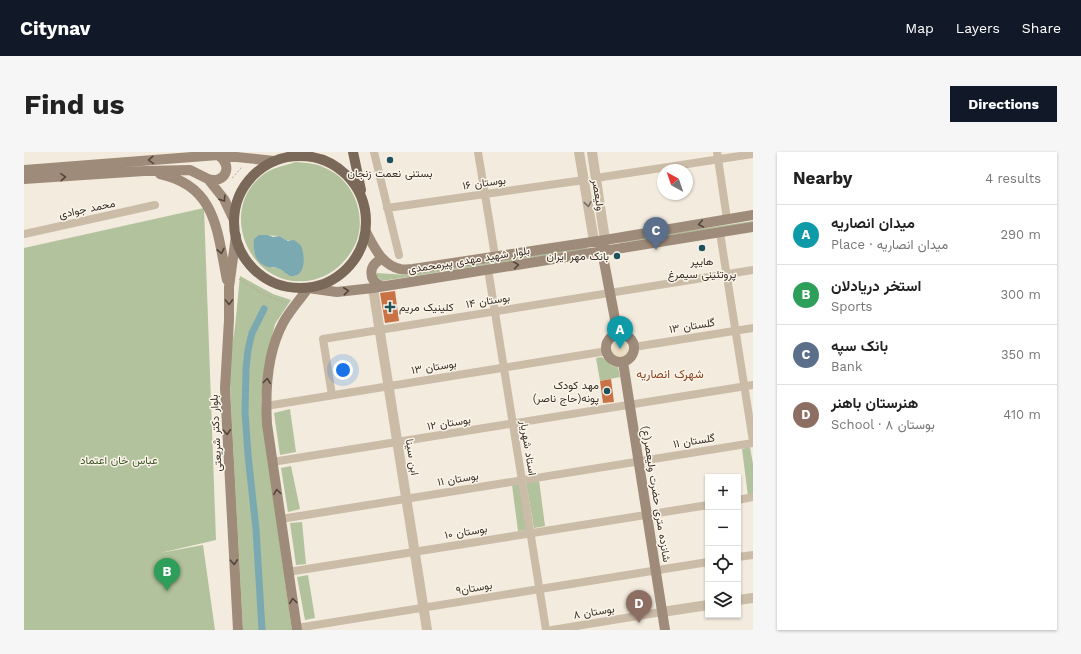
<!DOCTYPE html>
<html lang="en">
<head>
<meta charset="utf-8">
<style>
	body { margin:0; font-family:"Work Sans",Vazirmatn,sans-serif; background:#f6f6f6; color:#222 }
	.controls { position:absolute; right:12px; bottom:12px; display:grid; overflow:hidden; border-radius:0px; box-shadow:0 1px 3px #0004 }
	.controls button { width:36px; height:36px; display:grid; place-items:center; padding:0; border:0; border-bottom:1px solid #e0e0e0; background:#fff; color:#222; font:20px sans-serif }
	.compass { position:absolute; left:633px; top:12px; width:36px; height:36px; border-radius:50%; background:#fff; box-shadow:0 1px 3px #0004; rotate:320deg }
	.you { position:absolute; left:319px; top:218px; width:14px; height:14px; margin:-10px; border:3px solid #fff; border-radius:50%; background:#1a73e8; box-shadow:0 0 0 6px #1a73e833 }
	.badge { display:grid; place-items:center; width:26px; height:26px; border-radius:50%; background:#111827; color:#fff; font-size:13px; font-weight:700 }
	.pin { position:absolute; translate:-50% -33px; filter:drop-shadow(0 1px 2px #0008) }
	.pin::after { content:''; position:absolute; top:21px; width:14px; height:12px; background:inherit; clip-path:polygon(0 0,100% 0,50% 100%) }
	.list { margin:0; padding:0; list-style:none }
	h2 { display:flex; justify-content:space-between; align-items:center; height:52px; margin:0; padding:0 16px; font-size:17px }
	h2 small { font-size:13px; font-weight:400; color:#767676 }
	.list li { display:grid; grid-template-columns:26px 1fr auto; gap:12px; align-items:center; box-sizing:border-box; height:60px; padding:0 16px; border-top:1px solid #e0e0e0 }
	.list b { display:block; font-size:15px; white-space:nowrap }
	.list p { margin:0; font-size:13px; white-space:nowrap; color:#767676 }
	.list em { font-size:13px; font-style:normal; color:#767676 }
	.icon { flex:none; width:22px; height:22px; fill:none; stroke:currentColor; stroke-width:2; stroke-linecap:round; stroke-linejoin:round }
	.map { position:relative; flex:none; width:729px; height:478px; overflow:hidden; border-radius:0px }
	header { display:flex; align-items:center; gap:24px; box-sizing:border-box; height:56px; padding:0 20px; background:#111827; color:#fff }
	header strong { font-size:19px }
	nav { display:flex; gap:22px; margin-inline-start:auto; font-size:14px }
	.intro { display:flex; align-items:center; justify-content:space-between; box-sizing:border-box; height:96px; padding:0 24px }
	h1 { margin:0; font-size:28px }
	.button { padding:10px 18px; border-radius:0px; background:#111827; color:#fff; font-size:14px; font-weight:700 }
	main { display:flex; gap:24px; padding:0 24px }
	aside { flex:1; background:#fff; border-radius:0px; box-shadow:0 1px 3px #0004 }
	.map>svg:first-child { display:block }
	.green { fill:#b2c29c; fill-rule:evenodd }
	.plaza { fill:#ebddc3 }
	.water { fill:#7ba9b1 }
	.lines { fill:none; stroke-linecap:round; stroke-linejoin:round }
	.canal { stroke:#7ba9b1; stroke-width:7 }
	.building { fill:#c87245 }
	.path { stroke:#b7a692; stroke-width:1; stroke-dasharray:2 2; stroke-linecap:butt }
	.minor { stroke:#cbbca8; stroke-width:8 }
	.tertiary { stroke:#cbbca8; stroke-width:10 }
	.secondary { stroke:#9f8b79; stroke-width:10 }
	.primary { stroke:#7a6859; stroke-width:10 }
	.oneway { stroke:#52463c }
	.oneway2 { stroke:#7a6e62 }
	.poi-dot { fill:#1d515b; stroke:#faf4e9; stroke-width:1.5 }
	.labels { text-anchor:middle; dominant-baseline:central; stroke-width:3; stroke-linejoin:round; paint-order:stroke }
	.poi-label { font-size:11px; fill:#382f28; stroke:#faf4e9 }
	.street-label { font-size:11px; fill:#382f28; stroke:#faf4e9 }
	.park-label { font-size:11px; fill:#43572c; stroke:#faf4e9 }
	.neighbourhood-label { font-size:12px; fill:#894320; stroke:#faf4e9 }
</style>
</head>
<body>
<header>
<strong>Citynav</strong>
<nav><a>Map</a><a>Layers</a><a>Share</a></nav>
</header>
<div class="intro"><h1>Find us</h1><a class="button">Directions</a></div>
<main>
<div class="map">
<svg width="729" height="478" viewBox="0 0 729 478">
	<rect width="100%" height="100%" fill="#f3ebdd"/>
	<path class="green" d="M272,10C282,11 292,11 301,16C333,29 346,72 327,100C318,114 305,124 289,128C226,141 189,55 243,20C252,15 262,13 272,10ZM238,83L255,84L262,88L267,89L272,124L264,123L255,116H248L230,98Z
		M180,56L192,388L136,401L179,393L191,478H0V96Z
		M729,69V71L596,91V89Z
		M563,95V97L358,129L353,124V121L383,123Z
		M216,124L249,142L267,148L251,172L243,206L239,227L237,250L240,281L268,478H219L206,234V206L211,175Z
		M578,205L588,214L594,215L596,225L576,229L572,206Z
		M266,257L272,300L256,303L250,261Z
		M726,295L729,312V343L724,344L718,297Z
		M267,314L276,357L264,360L257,316Z
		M515,328L521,374L510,376L502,330Z
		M497,332L504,378L494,379L488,333Z
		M278,370L282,412L272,413L266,371Z
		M284,423L291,466L281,468L273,425Z"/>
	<path class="plaza" d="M588 197a8 8 0 1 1 16 0a8 8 0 1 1-16 0Z"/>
	<path class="water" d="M244,83L249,85L255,84L264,89L270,88C272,90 275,91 277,94C281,102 282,122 270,124C264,125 261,120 256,117C253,115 248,116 244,115C231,111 229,100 230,87L235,83Z"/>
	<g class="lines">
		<path class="canal" d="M238,478L232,377L224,303L221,260L222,217L224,198L228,181L240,157"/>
	</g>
	<path class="building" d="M371,139L375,169L361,171L356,141Z
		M587,227L590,250L579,251L576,229Z"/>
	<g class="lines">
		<path class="path" d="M208,26L218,15
			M215,127L239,142L262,151"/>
		<path class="minor" d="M350,0L375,103
			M454,0L471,104
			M693,0L703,67
			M572,26L729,2
			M363,56L560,28
			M696,81L729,289
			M0,82L131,53
			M464,117L522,478
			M610,195L729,176
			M308,243L299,187L729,118
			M242,254L583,199
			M248,310L729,233
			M714,348L729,345
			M257,367L729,291
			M714,405L729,403
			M264,420L684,353
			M273,476L684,410
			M528,478L638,460"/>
		<path class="tertiary" d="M555,0L570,89
			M568,0L581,88
			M349,136L403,478
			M714,448L729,446
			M638,460L684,453"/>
		<path class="secondary" d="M0,18L194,3L250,9
			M136,22C193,34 193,80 203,128
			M0,27L120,19L166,18L184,27L200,47L210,68
			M184,27C201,33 210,13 194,3
			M342,80C350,95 358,113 376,117C380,118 385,117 389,117L581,88L729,63
			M212,84L205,135V168L201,236L214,478
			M580,94L578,99L594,183
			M357,134C344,128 344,113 358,107
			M582 196a14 14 0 1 1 28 0a14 14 0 1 1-28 0Z
			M599,210L641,478
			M273,478L243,272C241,239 243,201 259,171C266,158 276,148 284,136L313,140L349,136L729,75"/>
		<path class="primary" d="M329,0L337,38
			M210 70a66 66 0 1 1 132 0a66 66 0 1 1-132 0Z"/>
	</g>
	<defs><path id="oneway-chevron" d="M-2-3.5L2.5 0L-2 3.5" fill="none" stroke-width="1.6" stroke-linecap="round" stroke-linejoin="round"/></defs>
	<g class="oneway">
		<use href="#oneway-chevron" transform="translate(127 8) rotate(176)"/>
		<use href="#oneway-chevron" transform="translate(39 25) rotate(-4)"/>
		<use href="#oneway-chevron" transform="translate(199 47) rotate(57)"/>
		<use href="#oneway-chevron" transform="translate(677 72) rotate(170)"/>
		<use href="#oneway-chevron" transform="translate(197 99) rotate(78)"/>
		<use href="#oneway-chevron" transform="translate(492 113) rotate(-9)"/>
		<use href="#oneway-chevron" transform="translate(322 139) rotate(-6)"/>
		<use href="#oneway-chevron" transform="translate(205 150) rotate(89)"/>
		<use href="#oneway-chevron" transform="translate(243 229) rotate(-83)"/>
		<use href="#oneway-chevron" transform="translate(203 280) rotate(87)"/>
		<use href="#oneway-chevron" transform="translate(253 340) rotate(-98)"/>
		<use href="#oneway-chevron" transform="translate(210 410) rotate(87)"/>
		<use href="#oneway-chevron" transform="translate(269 449) rotate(-98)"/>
	</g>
	<use class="oneway2" href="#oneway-chevron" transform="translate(564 52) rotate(81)"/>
	<g class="poi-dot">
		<circle cx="366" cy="8" r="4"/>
		<circle cx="678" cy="96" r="4"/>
		<circle cx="593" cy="104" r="4"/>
		<path d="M364 149h4v4h4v4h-4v4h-4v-4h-4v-4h4z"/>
		<circle cx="583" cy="239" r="4"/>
	</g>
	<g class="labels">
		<g class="poi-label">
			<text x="366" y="21">بستنی نعمت زنجان</text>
			<text x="585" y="104" text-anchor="end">بانک مهر ایران</text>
			<text x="678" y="109">هایپر<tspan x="678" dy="13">پروتئینی سیمرغ</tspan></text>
			<text x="375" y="155" text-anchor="start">کلینیک مریم</text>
			<text x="575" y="233" text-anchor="end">مهد کودک<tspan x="575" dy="13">پونه(حاج ناصر)</tspan></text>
		</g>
		<g class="street-label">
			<text transform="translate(460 31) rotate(-8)">بوستان ۱۶</text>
			<text transform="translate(574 43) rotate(81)">ولیعصر</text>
			<text transform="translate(63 57) rotate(-12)">محمد جوادی</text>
			<text transform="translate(445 108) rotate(-9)">بلوار شهید مهدی پیرمحمدی</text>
			<text transform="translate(464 149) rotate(-9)">بوستان ۱۴</text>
			<text transform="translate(668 174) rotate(-9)">گلستان ۱۳</text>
			<text transform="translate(410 215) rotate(-9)">بوستان ۱۳</text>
			<text transform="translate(425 271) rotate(-9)">بوستان ۱۲</text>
			<text transform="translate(192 281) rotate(-93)">بلوار دکتر شریعتی</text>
			<text transform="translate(670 289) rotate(-9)">گلستان ۱۱</text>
			<text transform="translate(504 296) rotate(81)">استاد شهریار</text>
			<text transform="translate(388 305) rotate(81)">ابن سینا</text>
			<text transform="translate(434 327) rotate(-9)">بوستان ۱۱</text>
			<text transform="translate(632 342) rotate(81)">شانزده متری حضرت ولیعصر(ع)</text>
			<text transform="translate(442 380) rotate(-9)">بوستان ۱۰</text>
			<text transform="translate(450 436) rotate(-9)">بوستان۹</text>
			<text transform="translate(570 460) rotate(-9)">بوستان ۸</text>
		</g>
		<g class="park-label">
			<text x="95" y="308">عباس خان اعتماد</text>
		</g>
		<g class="neighbourhood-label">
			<text x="646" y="222">شهرک انصاریه</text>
		</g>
	</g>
</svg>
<div class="controls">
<button>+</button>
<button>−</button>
<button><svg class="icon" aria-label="locate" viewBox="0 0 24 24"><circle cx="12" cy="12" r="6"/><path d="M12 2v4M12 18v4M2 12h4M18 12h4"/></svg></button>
<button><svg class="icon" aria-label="layers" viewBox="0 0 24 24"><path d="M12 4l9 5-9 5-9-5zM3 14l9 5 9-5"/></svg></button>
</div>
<svg class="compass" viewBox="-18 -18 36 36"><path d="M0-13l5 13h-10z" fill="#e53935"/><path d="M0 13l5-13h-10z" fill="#767676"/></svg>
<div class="you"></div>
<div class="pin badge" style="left:596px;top:197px;background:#0f9aa8">A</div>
<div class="pin badge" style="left:143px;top:439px;background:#2e9e5b">B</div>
<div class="pin badge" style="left:632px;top:98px;background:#5c6f8a">C</div>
<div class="pin badge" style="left:615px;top:471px;background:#8d6e63">D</div>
</div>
<aside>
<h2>Nearby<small>4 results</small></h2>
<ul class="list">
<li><span class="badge" style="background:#0f9aa8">A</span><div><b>میدان انصاریه</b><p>Place · میدان انصاریه</p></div><em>290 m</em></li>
<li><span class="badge" style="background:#2e9e5b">B</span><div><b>استخر دریادلان</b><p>Sports</p></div><em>300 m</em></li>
<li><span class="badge" style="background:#5c6f8a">C</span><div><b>بانک سپه</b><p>Bank</p></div><em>350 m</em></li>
<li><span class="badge" style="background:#8d6e63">D</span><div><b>هنرستان باهنر</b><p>School · بوستان ۸</p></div><em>410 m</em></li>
</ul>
</aside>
</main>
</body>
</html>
